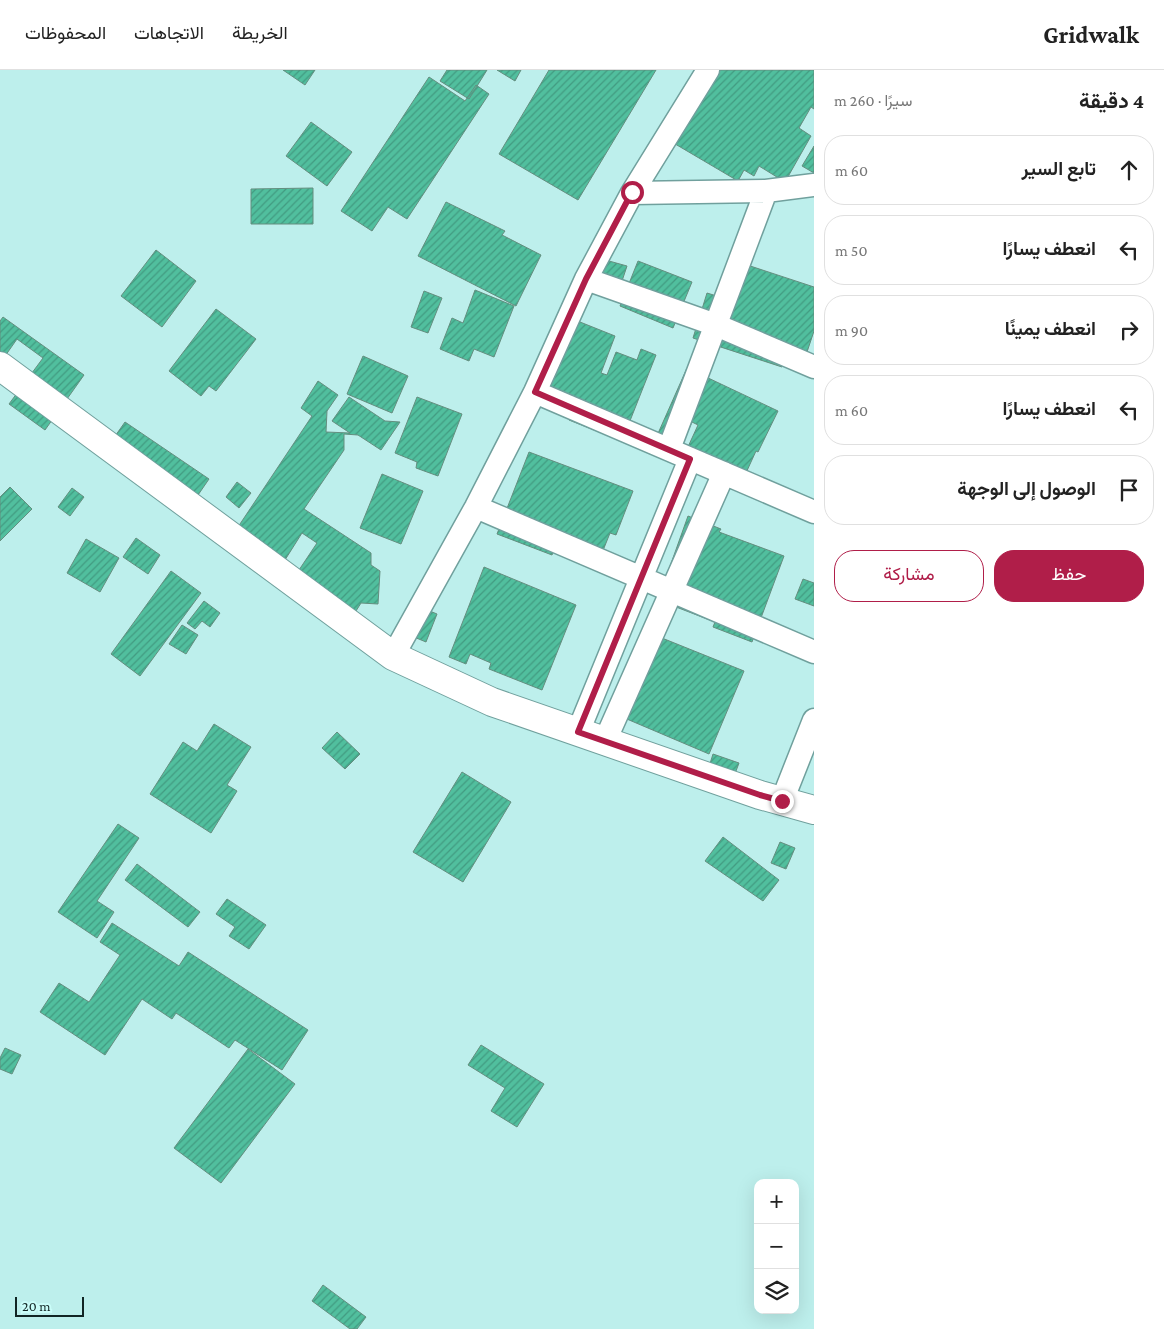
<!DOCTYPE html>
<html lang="ar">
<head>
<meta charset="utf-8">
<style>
	body { margin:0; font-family:"Crimson Pro",Vazirmatn,serif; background:#f6f6f6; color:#222; direction:rtl }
	.controls { position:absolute; right:15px; bottom:15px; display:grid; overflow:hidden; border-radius:10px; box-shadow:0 5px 20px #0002 }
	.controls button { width:45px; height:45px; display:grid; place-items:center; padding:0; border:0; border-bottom:1px solid #e0e0e0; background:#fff; color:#222; font:25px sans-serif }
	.scale { position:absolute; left:15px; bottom:12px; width:69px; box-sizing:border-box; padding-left:5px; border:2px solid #112524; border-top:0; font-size:14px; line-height:18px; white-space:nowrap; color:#112524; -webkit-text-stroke:4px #cafdf9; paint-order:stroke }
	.stop { position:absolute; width:15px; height:15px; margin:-11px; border:4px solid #b01e49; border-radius:50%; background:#fff }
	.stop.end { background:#b01e49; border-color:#fff; box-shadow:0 1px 5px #0008 }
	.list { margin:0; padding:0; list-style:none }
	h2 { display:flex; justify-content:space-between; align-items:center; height:65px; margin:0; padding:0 20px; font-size:21px }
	h2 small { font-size:16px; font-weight:400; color:#767676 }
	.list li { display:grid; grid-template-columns:32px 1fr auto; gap:15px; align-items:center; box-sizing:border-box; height:70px; margin:0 10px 10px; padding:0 10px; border:1px solid #e0e0e0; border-radius:20px }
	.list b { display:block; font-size:19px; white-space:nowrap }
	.list em { font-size:16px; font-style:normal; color:#767676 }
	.actions { display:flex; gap:10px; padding:15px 20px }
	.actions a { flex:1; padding:11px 0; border:1px solid #b01e49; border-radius:20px; text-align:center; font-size:18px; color:#b01e49 }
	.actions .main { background:#b01e49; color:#fff }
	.icon { flex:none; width:28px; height:28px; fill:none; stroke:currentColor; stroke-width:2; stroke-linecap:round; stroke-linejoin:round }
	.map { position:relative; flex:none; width:814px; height:1259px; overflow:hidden; direction:ltr }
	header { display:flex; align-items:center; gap:30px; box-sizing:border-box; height:70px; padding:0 25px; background:#fff; border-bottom:1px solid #e0e0e0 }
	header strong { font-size:24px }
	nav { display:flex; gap:28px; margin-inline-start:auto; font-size:18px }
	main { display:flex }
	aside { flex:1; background:#fff }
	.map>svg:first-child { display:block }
	.building { fill:url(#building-hatch); stroke:#648e7f }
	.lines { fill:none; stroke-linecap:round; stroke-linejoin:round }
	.minor-casing { stroke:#70a09d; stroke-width:25 }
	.primary-casing { stroke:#70a09d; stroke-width:30 }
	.minor { stroke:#fff; stroke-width:22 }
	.primary { stroke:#fff; stroke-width:28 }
	.route { stroke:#b01e49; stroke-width:6 }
</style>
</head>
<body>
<header>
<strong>Gridwalk</strong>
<nav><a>الخريطة</a><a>الاتجاهات</a><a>المحفوظات</a></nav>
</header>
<main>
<aside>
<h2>4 دقيقة<small>سيرًا · 260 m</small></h2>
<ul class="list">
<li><svg class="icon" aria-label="ahead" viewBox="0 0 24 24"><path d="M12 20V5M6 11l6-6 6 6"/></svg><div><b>تابع السير</b></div><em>60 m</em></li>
<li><svg class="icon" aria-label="left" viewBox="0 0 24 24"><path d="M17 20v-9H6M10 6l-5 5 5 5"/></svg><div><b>انعطف يسارًا</b></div><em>50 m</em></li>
<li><svg class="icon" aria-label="right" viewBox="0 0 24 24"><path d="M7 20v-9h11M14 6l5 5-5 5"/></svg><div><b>انعطف يمينًا</b></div><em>90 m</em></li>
<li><svg class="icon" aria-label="left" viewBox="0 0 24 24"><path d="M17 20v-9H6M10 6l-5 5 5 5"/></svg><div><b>انعطف يسارًا</b></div><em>60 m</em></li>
<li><svg class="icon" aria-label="arrive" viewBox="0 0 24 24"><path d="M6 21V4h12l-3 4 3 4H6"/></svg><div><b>الوصول إلى الوجهة</b></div></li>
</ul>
<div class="actions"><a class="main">حفظ</a><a>مشاركة</a></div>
</aside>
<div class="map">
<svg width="814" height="1259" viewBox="0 0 814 1259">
	<defs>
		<pattern id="building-hatch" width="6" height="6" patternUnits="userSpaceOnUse" patternTransform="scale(1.25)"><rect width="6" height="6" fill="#51bf9e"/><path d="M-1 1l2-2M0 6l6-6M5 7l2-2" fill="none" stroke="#429b81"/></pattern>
	</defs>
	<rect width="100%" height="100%" fill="#bdefec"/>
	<path class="building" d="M283,0H315L305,15Z
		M447,0H487L469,29L440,11Z
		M497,0H521L515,11Z
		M549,0H656L578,130L499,84Z
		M705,0H814V39L811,37L799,58L811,66L785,112L759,96L754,106L744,100L738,111L665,68Z
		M429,7L465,31L476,15L489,24L407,149L388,137L372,161L341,141Z
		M311,52L352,82L327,116L286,86Z
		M814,76V103L802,96Z
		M313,118V154H251V119Z
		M446,132L505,161L502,165L541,185L516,236L418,186Z
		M613,179L609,191L627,196L621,214L581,212Z
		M156,180L196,211L162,257L121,226Z
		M732,190L814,217V261L801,300L789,276L782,297L693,268L707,223L720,227Z
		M638,191L692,212L673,258L620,236Z
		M475,220L514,236L494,287L474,279L469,291L440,279L452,248L463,253Z
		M424,221L442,228L428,263L411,257Z
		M216,239L256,269L216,321L209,316L201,326L169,301Z
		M565,246L615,266L601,303L607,305L616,282L637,290L641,279L656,285L622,371L569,350L578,330L533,327Z
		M3,247L84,305L45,360L9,334L43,288L17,269L3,289L0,287V251Z
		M363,286L408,306L392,343L347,324Z
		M687,298L778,341L758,382L756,381L740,416L682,390L698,355L692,352L676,388L652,377Z
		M318,311L338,325L327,341L326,362L350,363L332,351L349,327L385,351L400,352L381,380L358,365L344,364V380L304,439L371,483V495L380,501L378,534L361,533L344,560L285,521L317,473L302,463L278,501L230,469L312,346L301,338Z
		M417,327L462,344L438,406L416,398L417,392L395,383Z
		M125,352L209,409L185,444L101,386Z
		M529,382L633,421L616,465L610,463L596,498L559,468L552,485L497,464Z
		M382,404L423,421L401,474L360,458Z
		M237,412L251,423L239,438L226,427Z
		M10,417L32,439L0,471V427Z
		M72,418L84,427L70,446L58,437Z
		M688,446L721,459L719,462L784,486L752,572L713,557L715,552L658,530Z
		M136,468L160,485L148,504L123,487Z
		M86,469L119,488L100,522L67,503Z
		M484,497L576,535L542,620L489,599L491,593L470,584L466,594L449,587Z
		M171,501L201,523L140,606L111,584Z
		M803,509L814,513V536L795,529Z
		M204,531L220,543L210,557L202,551L195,559L187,553Z
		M413,534L437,544L426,572L402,562Z
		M182,555L198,565L186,584L169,574Z
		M642,560L744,601L709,684L608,641Z
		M214,654L251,677L227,715L237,721L211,763L150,724L183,672L197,681Z
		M337,662L360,684L345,699L322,678Z
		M713,684L739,693L733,709L708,700Z
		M462,702L511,732L463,812L413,782Z
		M118,754L139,768L97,831L114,842L97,868L58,842Z
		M723,767L779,810L763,831L705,791Z
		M780,772L795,778L786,799L771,793Z
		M137,794L200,842L188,857L125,810Z
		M227,829L266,855L249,879L229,866L235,857L216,844Z
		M112,853L179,896L188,882L308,960L282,1000L235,970L229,978L176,943L172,949L142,929L105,985L40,942L59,913L89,932L120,885L100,872Z
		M481,975L544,1014L517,1057L491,1041L505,1018L468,995Z
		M5,978L21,985L12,1004L0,999V988Z
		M248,979L295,1014L221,1113L174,1078Z
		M323,1215L366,1247L357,1259H350L312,1231Z"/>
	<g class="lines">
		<defs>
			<path id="minor" d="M632,123L766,121L814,115
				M586,209L716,255L814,297
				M535,322L814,442
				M669,379L766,121
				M476,437L814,582
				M393,586L476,437L535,322L586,209L632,123L708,0
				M578,662L690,389
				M605,671L724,403
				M782,731L814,650"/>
			<path id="primary" d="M0,296L393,586L492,632L760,725L814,740"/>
		</defs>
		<use href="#minor" class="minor-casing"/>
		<use href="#primary" class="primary-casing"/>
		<use href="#minor" class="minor"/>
		<use href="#primary" class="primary"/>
	</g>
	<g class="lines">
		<path class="route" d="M632,122L586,209L535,322L690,389L578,662L760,725L782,731"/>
	</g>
</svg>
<div class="controls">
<button>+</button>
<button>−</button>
<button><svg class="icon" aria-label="layers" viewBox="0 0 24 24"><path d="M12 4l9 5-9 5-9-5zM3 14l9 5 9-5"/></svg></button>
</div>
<div class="scale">20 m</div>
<div class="stop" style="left:632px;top:122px"></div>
<div class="stop end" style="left:782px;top:731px"></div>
</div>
</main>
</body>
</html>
